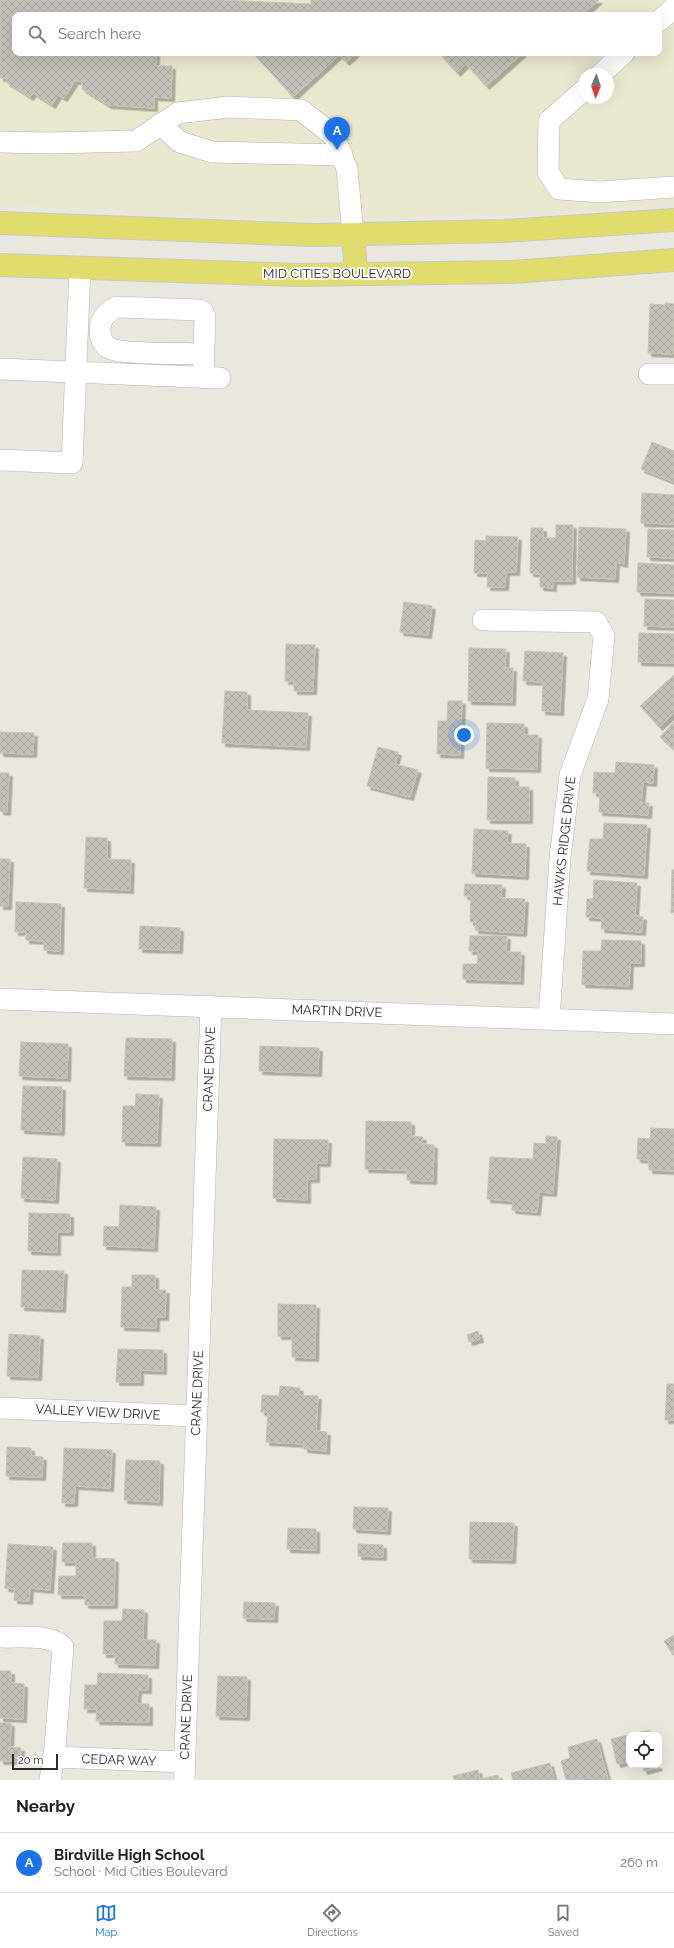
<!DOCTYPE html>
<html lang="en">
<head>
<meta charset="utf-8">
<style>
	body { margin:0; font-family:Raleway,sans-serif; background:#f6f6f6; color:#222 }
	.controls { position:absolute; right:12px; bottom:12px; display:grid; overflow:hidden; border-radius:8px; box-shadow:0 4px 16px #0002 }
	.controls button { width:36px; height:36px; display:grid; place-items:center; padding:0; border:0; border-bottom:1px solid #e0e0e0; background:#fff; color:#222; font:20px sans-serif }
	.compass { position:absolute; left:578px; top:68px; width:36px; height:36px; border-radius:50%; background:#fff; box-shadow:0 4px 16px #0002; rotate:182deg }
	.scale { position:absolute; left:12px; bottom:10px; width:46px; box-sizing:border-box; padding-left:4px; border:2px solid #2a2a2a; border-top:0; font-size:11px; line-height:14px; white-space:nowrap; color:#2a2a2a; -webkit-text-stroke:3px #fff; paint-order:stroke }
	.you { position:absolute; left:464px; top:735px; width:14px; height:14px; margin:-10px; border:3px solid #fff; border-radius:50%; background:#1a73e8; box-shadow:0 0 0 6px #1a73e833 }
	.badge { display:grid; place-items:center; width:26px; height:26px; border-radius:50%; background:#1a73e8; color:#fff; font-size:13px; font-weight:700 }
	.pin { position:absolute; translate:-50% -33px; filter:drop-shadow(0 1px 2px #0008) }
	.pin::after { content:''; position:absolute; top:21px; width:14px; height:12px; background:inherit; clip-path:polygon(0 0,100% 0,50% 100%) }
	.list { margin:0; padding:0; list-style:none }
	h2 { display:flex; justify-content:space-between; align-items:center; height:52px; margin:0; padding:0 16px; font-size:17px }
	h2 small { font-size:13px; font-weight:400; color:#767676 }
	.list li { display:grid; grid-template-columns:26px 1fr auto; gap:12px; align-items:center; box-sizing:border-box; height:60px; padding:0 16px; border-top:1px solid #e0e0e0 }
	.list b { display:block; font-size:15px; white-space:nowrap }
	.list p { margin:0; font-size:13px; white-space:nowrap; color:#767676 }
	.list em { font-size:13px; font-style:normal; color:#767676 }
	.icon { flex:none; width:22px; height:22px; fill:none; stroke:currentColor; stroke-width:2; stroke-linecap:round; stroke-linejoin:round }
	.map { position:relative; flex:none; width:674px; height:1780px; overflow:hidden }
	.search { position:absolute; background:#fff; box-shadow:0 4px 16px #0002; left:12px; right:12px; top:12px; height:44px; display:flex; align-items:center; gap:10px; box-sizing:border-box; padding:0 14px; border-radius:8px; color:#767676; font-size:15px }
	.sheet { height:112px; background:#fff }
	nav { display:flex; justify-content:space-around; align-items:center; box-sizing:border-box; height:56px; border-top:1px solid #e0e0e0; background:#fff; font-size:11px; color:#767676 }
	nav a { display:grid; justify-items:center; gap:2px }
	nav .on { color:#1a73e8 }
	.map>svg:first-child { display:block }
	.education { fill:#eae7cf; fill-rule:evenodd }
	.building { fill:url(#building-cross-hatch); stroke:#c6c3b8; filter:url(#shadow) }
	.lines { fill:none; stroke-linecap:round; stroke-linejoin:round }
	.minor-casing { stroke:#b1b1bc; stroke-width:22 }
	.major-casing { stroke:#c8c8c8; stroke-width:24 }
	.minor { stroke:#fff; stroke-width:21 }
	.major { stroke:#e0dd6d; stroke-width:22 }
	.labels { text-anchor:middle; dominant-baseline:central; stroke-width:4; stroke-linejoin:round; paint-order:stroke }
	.street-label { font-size:13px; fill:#2a2a2a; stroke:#fff }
</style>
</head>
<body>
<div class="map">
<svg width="674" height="1780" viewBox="0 0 674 1780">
	<defs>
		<pattern id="building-cross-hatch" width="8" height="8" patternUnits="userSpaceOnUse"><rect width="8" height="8" fill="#c3c1b9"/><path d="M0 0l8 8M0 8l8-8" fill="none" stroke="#a8a69f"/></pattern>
		<filter id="shadow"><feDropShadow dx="3.5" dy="3.5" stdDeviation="0" flood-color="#0004"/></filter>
	</defs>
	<rect width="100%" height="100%" fill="#eae7de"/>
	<path class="education" d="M0,0H674V203L585,210L314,221L0,205ZM15,15H659V53H15ZM584,74H608V98H584Z"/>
	<path class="building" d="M0,0H221L311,4V0H599L582,15H15V53H156V66H172L171,98L154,97V108L108,105L82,89V81H75L64,98L58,95L52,105L33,93L30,97L6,82L8,78H0Z
		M253,53H356L346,62L339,55L293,97Z
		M439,53H523L486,86L466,64L457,73Z
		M665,303L674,304L673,354L648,353L650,304L665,305Z
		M652,442L674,451V482L641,469Z
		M642,493L674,495V524L641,523Z
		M556,525H573L572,581H553V588L540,587V574L530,573L531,528H543V538H556Z
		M579,527L626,529L624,564L616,562L615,579L577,577Z
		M648,529L674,530V558L647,557Z
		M486,536L518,537L516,572H506L505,587H487L488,573H474L475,540L486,541Z
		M638,563L674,565V593L637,592Z
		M645,599L674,600V627L644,626Z
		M404,602L432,606L428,635L400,632Z
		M639,633L674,634V663L638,662Z
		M286,644L315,645L313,691H294V681H285Z
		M469,648L506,649L505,668H513L512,702L468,701Z
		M525,651L563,653L560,712L542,711L543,682L523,681Z
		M674,675V713L659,727L640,706Z
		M225,691L247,692V710L308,713L306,747L222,743Z
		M448,701H462L460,755L437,754L438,721H447Z
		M674,722V750L660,737Z
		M487,723L524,724V735H538L537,769L486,768Z
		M0,732L34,733L33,754L0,753Z
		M378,747L398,752L395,764L418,770L410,797L367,786Z
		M616,762L654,765L653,783L643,782L641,803H649L648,815L599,812L600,793H593L594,772L615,773Z
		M0,773H9L7,812L0,811Z
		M488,777L515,778V787H529V820H487Z
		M604,823L647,825L644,875L587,871L590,839H603Z
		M474,829L508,831L507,843L526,844L525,876L472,873Z
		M86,837L107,838V859L131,860L130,890L84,888Z
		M0,859H10L8,906H0Z
		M672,870H674V913L671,912Z
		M594,880L637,883L635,916L643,917L642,932L601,929L602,918L586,917L587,899H593Z
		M465,884L502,885L501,898L525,899L523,933L475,930L476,922H470L471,896H464Z
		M16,902L61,904L60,951L44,950V941L26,940V932H15Z
		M140,926L180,928L179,950L139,949Z
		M470,936H507L506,952H521L520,981L463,979V964H477L478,951H469Z
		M602,940L641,941V963H630L629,986L582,984L583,951H601Z
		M126,1038L172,1039L171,1077L124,1076Z
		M21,1042L68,1044L67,1078L19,1076Z
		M260,1046L319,1048L318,1073L259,1071Z
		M23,1086L62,1087L61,1132L21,1130Z
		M136,1094L159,1095L157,1143L122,1142L123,1106H135Z
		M366,1121L411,1122V1136L423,1137L422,1144L434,1145L433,1181L407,1180V1170L365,1169Z
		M651,1128L674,1129V1171L649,1170V1160L637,1159L638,1138L650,1139Z
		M546,1136L557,1137L553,1193L539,1192L537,1212L512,1210L513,1201L487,1199L490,1157L533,1159L534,1143L546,1144Z
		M274,1139L328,1140L327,1163H316V1179H307V1200L273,1198Z
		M23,1157L57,1159L55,1200L21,1198Z
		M120,1205L156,1207L154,1248L103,1246L104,1226L119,1227Z
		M29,1213L70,1214V1232H57V1252L28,1251Z
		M22,1270L64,1271L62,1309L21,1307Z
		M132,1275H155V1290H166L165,1317H156V1328L121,1327L122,1287H132Z
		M278,1304L316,1305L315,1358L292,1357V1336H278Z
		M478,1331L480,1339L469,1342L467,1335Z
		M9,1334L40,1336L38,1377L7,1376Z
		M118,1349L163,1350V1371L140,1370V1382H116Z
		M667,1384H674V1420H665Z
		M280,1386L300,1388L299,1395L318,1396L316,1431L327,1432L326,1451L304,1449V1444L266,1442L268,1412H261L262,1395L279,1396Z
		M7,1447L31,1448V1456L43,1457L42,1477L6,1476Z
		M64,1448L112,1450L110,1488L75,1486L74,1503H62Z
		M126,1460L160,1461L159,1502L124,1500Z
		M354,1507L388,1508L387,1531L353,1529Z
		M470,1522L514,1523L512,1560L469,1559Z
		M288,1528L316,1529V1550L287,1549Z
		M63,1543H92V1558L115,1559L114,1605H85V1595H58L59,1576H76V1562H62Z
		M8,1544L53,1547L50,1590L30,1588L29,1601L14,1600L15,1589L5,1588Z
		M358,1544L383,1545V1557L358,1556Z
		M244,1602L275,1603L274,1619L243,1618Z
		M123,1609L144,1610L143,1640H156L155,1665L115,1664V1654H103L104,1621H122Z
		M674,1635V1655H673L664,1641Z
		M0,1671H11V1683L24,1684L23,1719L0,1718Z
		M98,1673L148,1675V1690H138L137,1704H149V1722L96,1721L97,1709H84L85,1685H97Z
		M218,1676L247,1677L246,1717L216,1716Z
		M0,1723H11L10,1747L21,1748V1761H0Z
		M650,1730L651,1735H629V1761L617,1764L611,1739Z
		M597,1739L608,1780H591V1778L566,1780L561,1761L570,1758L568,1747Z
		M550,1763L554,1780H513L511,1773Z
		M642,1765H658L659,1767L644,1771Z
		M478,1770L480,1779L498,1775L499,1780H454L453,1776Z"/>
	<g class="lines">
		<defs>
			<path id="minor" d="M659,21L674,8
				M601,74L624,53
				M584,90L549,121L548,172L559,189L600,192L674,187
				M160,124L180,142L212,152L342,155
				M0,142L49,143L136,141L178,113L228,107L301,110L334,136L347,169L353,234
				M0,369L220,378
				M649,374H674
				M203,378L205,317L203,312L199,310L117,307C107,312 100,318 100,330C100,337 103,345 109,348C122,355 186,353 204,354
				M0,460L72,463L80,268
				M483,620L596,622L604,636L598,699L570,775L560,858L549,1019
				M0,999L674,1024
				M0,1408L196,1416
				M0,1637C19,1638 49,1633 63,1647L55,1747L50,1780
				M53,1757L185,1762
				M184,1780L211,1006"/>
			<path id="major" d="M0,223L314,235L503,231L674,220
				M353,234L356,273
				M0,265L297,275L512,272L674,260"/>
		</defs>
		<use href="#minor" class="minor-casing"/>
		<use href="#major" class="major-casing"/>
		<use href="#minor" class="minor"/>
		<use href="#major" class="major"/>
	</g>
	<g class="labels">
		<g class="street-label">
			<text x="337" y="273">MID CITIES BOULEVARD</text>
			<text transform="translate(564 841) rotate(-84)">HAWKS RIDGE DRIVE</text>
			<text transform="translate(337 1011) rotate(2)">MARTIN DRIVE</text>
			<text transform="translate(209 1069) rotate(-88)">CRANE DRIVE</text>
			<text transform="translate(197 1393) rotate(-88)">CRANE DRIVE</text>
			<text transform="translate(98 1412) rotate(3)">VALLEY VIEW DRIVE</text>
			<text transform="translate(186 1717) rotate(-88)">CRANE DRIVE</text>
			<text transform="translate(119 1760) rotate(2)">CEDAR WAY</text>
		</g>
	</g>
</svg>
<div class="controls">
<button><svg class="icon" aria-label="locate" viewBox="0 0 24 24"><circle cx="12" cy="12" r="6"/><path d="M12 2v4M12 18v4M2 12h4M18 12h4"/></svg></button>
</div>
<svg class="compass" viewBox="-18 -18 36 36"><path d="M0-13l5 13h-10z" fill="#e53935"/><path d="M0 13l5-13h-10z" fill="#767676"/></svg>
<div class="scale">20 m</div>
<div class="you"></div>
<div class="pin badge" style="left:337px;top:150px">A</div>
<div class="search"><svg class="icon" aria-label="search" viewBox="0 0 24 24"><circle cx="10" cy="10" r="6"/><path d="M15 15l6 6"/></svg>Search here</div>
</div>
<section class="sheet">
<h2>Nearby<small></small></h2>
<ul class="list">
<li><span class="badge">A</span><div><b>Birdville High School</b><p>School · Mid Cities Boulevard</p></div><em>260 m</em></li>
</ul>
</section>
<nav>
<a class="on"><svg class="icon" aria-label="map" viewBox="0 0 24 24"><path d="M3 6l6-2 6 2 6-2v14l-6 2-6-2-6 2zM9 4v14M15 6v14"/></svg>Map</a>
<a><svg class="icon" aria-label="directions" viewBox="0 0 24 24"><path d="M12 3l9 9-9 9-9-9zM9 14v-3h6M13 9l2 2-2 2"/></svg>Directions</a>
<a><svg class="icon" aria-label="saved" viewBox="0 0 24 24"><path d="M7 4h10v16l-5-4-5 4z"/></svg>Saved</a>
</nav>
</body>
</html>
